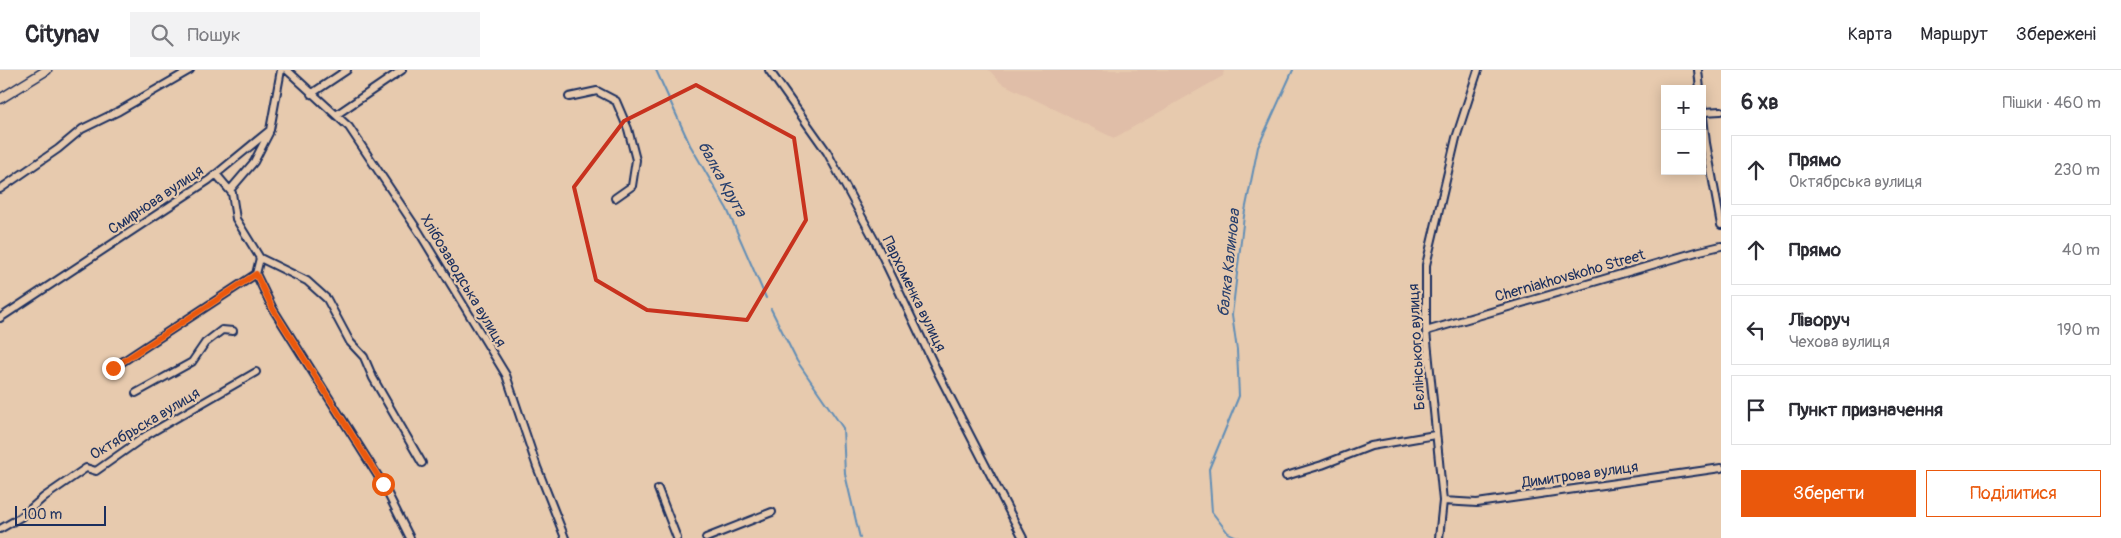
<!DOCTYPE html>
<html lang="uk">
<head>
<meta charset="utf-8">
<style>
	body { margin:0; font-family:Pangolin,sans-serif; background:#f2f2f3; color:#2b2b33 }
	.controls { position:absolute; right:15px; top:15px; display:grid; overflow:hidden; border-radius:0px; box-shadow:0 2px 12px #0003 }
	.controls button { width:45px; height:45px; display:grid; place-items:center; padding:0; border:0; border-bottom:1px solid #e1e1e2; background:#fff; color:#2b2b33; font:25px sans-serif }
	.scale { position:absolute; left:15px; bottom:12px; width:91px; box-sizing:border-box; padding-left:5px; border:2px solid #1b2f5e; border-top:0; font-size:14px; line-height:18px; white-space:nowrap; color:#1b2f5e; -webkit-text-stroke:4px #e7caae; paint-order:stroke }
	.stop { position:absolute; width:15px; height:15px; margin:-11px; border:4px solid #ea580c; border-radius:50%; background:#fff }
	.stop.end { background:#ea580c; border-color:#fff; box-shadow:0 1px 5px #0008 }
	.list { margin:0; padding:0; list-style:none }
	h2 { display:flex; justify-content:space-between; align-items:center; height:65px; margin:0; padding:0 20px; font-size:21px }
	h2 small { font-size:16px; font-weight:400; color:#7c7c81 }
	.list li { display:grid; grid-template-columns:32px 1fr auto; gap:15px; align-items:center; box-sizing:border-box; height:70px; margin:0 10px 10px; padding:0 10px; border:1px solid #e1e1e2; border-radius:0px }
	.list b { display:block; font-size:19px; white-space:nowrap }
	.list p { margin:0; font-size:16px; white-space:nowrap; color:#7c7c81 }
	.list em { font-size:16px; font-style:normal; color:#7c7c81 }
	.actions { display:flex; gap:10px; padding:15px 20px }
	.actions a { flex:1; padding:11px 0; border:1px solid #ea580c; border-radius:0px; text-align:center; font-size:18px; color:#ea580c }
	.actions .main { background:#ea580c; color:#fff }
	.icon { flex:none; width:28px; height:28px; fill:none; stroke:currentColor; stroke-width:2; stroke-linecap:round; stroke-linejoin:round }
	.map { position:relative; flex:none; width:1721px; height:468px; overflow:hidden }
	header { display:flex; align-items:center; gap:30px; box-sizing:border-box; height:70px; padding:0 25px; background:#fff; border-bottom:1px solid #e1e1e2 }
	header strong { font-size:24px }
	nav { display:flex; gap:28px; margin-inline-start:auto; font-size:18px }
	.search { width:350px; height:45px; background:#f2f2f3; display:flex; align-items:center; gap:12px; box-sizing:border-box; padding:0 18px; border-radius:0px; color:#7c7c81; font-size:19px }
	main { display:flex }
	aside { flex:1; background:#fff }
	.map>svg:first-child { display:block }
	.built { fill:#e0bea8 }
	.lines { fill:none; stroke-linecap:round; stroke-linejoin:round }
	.stream { stroke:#628eb6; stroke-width:2 }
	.minor-casing { stroke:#1b2f5e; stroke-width:10 }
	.tertiary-casing { stroke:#1b2f5e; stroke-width:11 }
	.minor { stroke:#e7caae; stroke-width:6 }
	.tertiary { stroke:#e7caae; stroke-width:8 }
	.route { stroke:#ea580c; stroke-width:6 }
	.marked { fill:none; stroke:#c8321e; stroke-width:4; stroke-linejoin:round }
	.labels { text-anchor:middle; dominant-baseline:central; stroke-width:4.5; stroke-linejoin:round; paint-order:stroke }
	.street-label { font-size:15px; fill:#1b2f5e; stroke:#e7caae }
	.water-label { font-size:16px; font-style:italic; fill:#273f6d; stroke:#e7caae }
</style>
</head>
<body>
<header>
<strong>Citynav</strong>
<div class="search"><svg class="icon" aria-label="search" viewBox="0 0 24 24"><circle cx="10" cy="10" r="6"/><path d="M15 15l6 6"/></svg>Пошук</div>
<nav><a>Карта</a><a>Маршрут</a><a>Збережені</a></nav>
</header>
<main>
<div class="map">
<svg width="1721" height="468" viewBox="0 0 1721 468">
	<rect width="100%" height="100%" fill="#e7caae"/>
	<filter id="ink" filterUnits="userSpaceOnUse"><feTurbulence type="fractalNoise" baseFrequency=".02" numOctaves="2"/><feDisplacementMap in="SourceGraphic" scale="10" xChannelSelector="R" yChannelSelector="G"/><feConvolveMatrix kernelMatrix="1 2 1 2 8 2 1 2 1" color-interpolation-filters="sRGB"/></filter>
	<g filter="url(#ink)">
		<path class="built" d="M989,0H1224L1223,6L1114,68L1001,13Z"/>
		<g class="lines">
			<path class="stream" d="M656,0L690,75L727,139L766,228
				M771,239L797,291L843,358L845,404L860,468
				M1239,468L1228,463L1212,442L1209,399L1239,326L1237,280L1232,245L1244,146L1258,77L1293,0"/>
			<defs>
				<path id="minor" d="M287,0L349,57L419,162L506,305L537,397L565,468
					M769,0L827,82L876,173L939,305L1023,468
					M1698,0L1700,19
					M311,24L347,0
					M569,27L597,21L616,31L628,59L636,90L632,116L615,128
					M1702,38L1706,73L1721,155
					M1703,42L1721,41
					M336,45L402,0
					M216,104L232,123L236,149L260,188L256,204L273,239L383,414L410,468
					M0,119L58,79L82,59L119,41L190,0
					M230,120L254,92L269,63
					M260,188L307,211L327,229L350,272L364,287L373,308L422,393
					M0,248L209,110L270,60L281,0
					M1426,261L1700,181L1721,176
					M113,298L256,204
					M136,323L192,292L205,273L222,260L233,261
					M1286,406L1322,395L1371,376L1435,365
					M658,419L677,468
					M1443,431L1477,433L1721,398
					M0,459L21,447L44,427L86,398L96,401L147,365L256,302
					M706,468L772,442
					M1439,468L1443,431L1426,261V195L1456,68L1478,0"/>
				<path id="tertiary" d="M0,29L47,0"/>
			</defs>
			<use href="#minor" class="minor-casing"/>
			<use href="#tertiary" class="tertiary-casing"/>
			<use href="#minor" class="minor"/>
			<use href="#tertiary" class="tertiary"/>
		</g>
	</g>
	<g class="lines" filter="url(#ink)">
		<path class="route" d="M113,298L256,204L273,239L383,414"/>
	</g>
	<path class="marked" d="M696,15L794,68L806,150L747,250L647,240L596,210L574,117L624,51Z"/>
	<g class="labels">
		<g class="street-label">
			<text transform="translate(156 130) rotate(-34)">Смирнова вулиця</text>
			<text transform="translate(1570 206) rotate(-16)">Cherniakhovskoho Street</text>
			<text transform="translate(463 211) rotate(59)">Хлібозаводська вулиця</text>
			<text transform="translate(914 224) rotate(64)">Пархоменка вулиця</text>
			<text transform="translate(1417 277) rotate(-93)">Бєлінського вулиця</text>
			<text transform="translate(145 354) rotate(-31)">Октябрьска вулиця</text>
			<text transform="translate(1580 405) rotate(-8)">Димитрова вулиця</text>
		</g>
		<g class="water-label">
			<text transform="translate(722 109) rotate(61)">балка Крута</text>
			<text transform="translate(1229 193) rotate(-84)">балка Калинова</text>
		</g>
	</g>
</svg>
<div class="controls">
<button>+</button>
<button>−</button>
</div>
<div class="scale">100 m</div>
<div class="stop" style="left:383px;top:414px"></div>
<div class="stop end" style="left:113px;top:298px"></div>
</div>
<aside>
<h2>6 хв<small>Пішки · 460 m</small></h2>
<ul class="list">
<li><svg class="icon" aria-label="ahead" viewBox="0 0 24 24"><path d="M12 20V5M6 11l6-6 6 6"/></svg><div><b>Прямо</b><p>Октябрська вулиця</p></div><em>230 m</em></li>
<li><svg class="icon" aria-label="ahead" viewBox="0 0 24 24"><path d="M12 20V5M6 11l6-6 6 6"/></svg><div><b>Прямо</b></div><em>40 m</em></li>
<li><svg class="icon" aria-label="left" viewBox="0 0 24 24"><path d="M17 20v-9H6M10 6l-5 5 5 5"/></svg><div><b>Ліворуч</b><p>Чехова вулиця</p></div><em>190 m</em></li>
<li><svg class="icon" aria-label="arrive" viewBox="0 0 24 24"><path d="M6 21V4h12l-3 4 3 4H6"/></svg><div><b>Пункт призначення</b></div></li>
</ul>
<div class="actions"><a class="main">Зберегти</a><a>Поділитися</a></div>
</aside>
</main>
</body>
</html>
